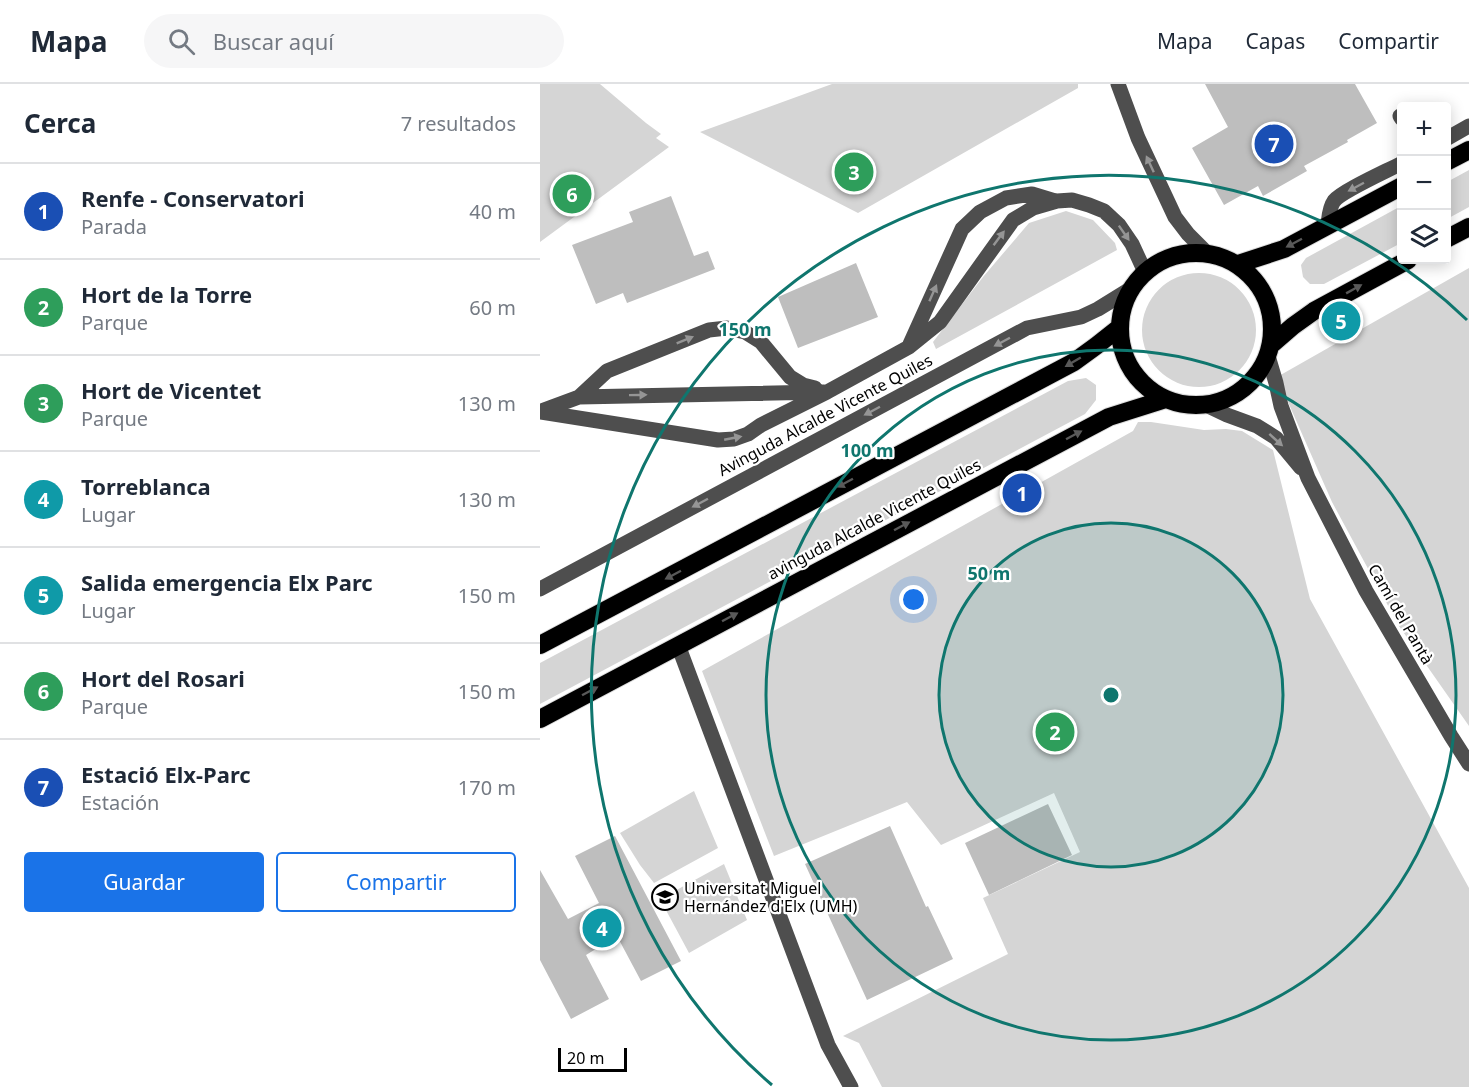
<!DOCTYPE html>
<html lang="es">
<head>
<meta charset="utf-8">
<style>
	body { margin:0; font-family:"Noto Sans",sans-serif; background:#f6f6f7; color:#1f2937 }
	.controls { position:absolute; right:18px; top:18px; display:grid; overflow:hidden; border-radius:6px; box-shadow:0 3px 15px #0003 }
	.controls button { width:54px; height:54px; display:grid; place-items:center; padding:0; border:0; border-bottom:2px solid #e0e1e3; background:#fff; color:#1f2937; font:30px sans-serif }
	.scale { position:absolute; left:18px; bottom:15px; width:69px; box-sizing:border-box; padding-left:6px; border:3px solid #000; border-top:0; font-size:16px; line-height:21px; white-space:nowrap; color:#000; -webkit-text-stroke:4px #fff; paint-order:stroke }
	.you { position:absolute; left:374px; top:516px; width:21px; height:21px; margin:-15px; border:4px solid #fff; border-radius:50%; background:#1a73e8; box-shadow:0 0 0 9px #1a73e833 }
	.badge { display:grid; place-items:center; width:39px; height:39px; border-radius:50%; background:#1a73e8; color:#fff; font-size:20px; font-weight:700 }
	.pin { position:absolute; translate:-50% -50%; border:3px solid #fff; box-shadow:0 2px 6px #0006 }
	.list { margin:0; padding:0; list-style:none }
	h2 { display:flex; justify-content:space-between; align-items:center; height:78px; margin:0; padding:0 24px; font-size:26px }
	h2 small { font-size:20px; font-weight:400; color:#747a83 }
	.list li { display:grid; grid-template-columns:39px 1fr auto; gap:18px; align-items:center; box-sizing:border-box; height:96px; padding:0 24px; border-top:2px solid #e0e1e3 }
	.list b { display:block; font-size:22px; white-space:nowrap }
	.list p { margin:0; font-size:20px; white-space:nowrap; color:#747a83 }
	.list em { font-size:20px; font-style:normal; color:#747a83 }
	.actions { display:flex; gap:12px; padding:18px 24px }
	.actions a { flex:1; padding:14px 0; border:2px solid #1a73e8; border-radius:6px; text-align:center; font-size:21px; color:#1a73e8 }
	.actions .main { background:#1a73e8; color:#fff }
	.icon { flex:none; width:33px; height:33px; fill:none; stroke:currentColor; stroke-width:2; stroke-linecap:round; stroke-linejoin:round }
	.map { position:relative; flex:none; width:929px; height:1003px; overflow:hidden }
	header { display:flex; align-items:center; gap:36px; box-sizing:border-box; height:84px; padding:0 30px; background:#fff; border-bottom:2px solid #e0e1e3 }
	header strong { font-size:28px }
	nav { display:flex; gap:33px; margin-inline-start:auto; font-size:21px }
	.search { width:420px; height:54px; background:#f6f6f7; display:flex; align-items:center; gap:15px; box-sizing:border-box; padding:0 21px; border-radius:33px; color:#747a83; font-size:22px }
	main { display:flex }
	aside { flex:1; background:#fff }
	.map>svg:first-child { display:block }
	.green { fill:#d5d5d5 }
	.building { fill:#bebebe }
	.lines { fill:none; stroke-linecap:round; stroke-linejoin:round }
	.highway-casing { stroke:#dbdbdb; stroke-width:20 }
	.minor { stroke:#4e4e4e; stroke-width:15 }
	.highway { stroke:#000; stroke-width:18 }
	.oneway { fill:#959595 }
	.oneway2 { fill:#595959 }
	.ring { fill:none; stroke:#0f766e; stroke-width:3 }
	.labels { text-anchor:middle; dominant-baseline:central; stroke-width:4.5; stroke-linejoin:round; paint-order:stroke }
	.street-label { font-size:16px; fill:#000; stroke:#fff }
	.poi-label { font-size:16px; fill:#000; stroke:#fff; text-anchor:start }
	.centre { fill:#0f766e; stroke:#fff; stroke-width:3 }
	.ring-label { font-size:18px; text-anchor:middle; font-weight:bold; fill:#0f766e; stroke:#fff; stroke-width:4.5; stroke-linejoin:round; paint-order:stroke }
</style>
</head>
<body>
<header>
<strong>Mapa</strong>
<div class="search"><svg class="icon" aria-label="search" viewBox="0 0 24 24"><circle cx="10" cy="10" r="6"/><path d="M15 15l6 6"/></svg>Buscar aquí</div>
<nav><a>Mapa</a><a>Capas</a><a>Compartir</a></nav>
</header>
<main>
<aside>
<h2>Cerca<small>7 resultados</small></h2>
<ul class="list">
<li><span class="badge" style="background:#1a4fb4">1</span><div><b>Renfe - Conservatori</b><p>Parada</p></div><em>40 m</em></li>
<li><span class="badge" style="background:#2e9e5b">2</span><div><b>Hort de la Torre</b><p>Parque</p></div><em>60 m</em></li>
<li><span class="badge" style="background:#2e9e5b">3</span><div><b>Hort de Vicentet</b><p>Parque</p></div><em>130 m</em></li>
<li><span class="badge" style="background:#0f9aa8">4</span><div><b>Torreblanca</b><p>Lugar</p></div><em>130 m</em></li>
<li><span class="badge" style="background:#0f9aa8">5</span><div><b>Salida emergencia Elx Parc</b><p>Lugar</p></div><em>150 m</em></li>
<li><span class="badge" style="background:#2e9e5b">6</span><div><b>Hort del Rosari</b><p>Parque</p></div><em>150 m</em></li>
<li><span class="badge" style="background:#1a4fb4">7</span><div><b>Estació Elx-Parc</b><p>Estación</p></div><em>170 m</em></li>
</ul>
<div class="actions"><a class="main">Guardar</a><a>Compartir</a></div>
</aside>
<div class="map">
<svg width="929" height="1003" viewBox="0 0 929 1003">
	<rect width="100%" height="100%" fill="#fff"/>
	<path class="green" d="M0,0H60L106,39L121,50L116,54L129,63L0,158Z
		M292,0H538V4L318,129L160,48Z
		M929,86V123L907,135V98Z
		M861,122V159L784,200H770L763,193L761,181L766,174Z
		M526,127L553,136L575,159L577,166L396,265L393,258L443,193L489,139Z
		M929,184V642L859,542L792,418L737,293Z
		M602 246a57 57 0 1 1 114 0a57 57 0 1 1-114 0Z
		M546,294L556,301V316L545,330L0,620V579L528,297Z
		M598,338H611L664,346L686,345L702,347L733,366L770,515L929,804V1003H342L319,959L303,952L468,870L443,814L540,768L514,709L401,761L367,718L234,772L162,587L593,347Z
		M154,707L178,764L114,799L100,781L80,749Z
		M184,780L207,836L149,869L120,815Z"/>
	<path class="building" d="M665,0H815L837,39L807,56L808,58L764,82L767,87L723,112L718,102L684,121L652,64L688,43Z
		M131,112L154,172L168,167L175,185L87,219L83,209L56,220L32,161L93,138L89,128Z
		M316,179L338,233L258,264L238,213Z
		M508,720L532,771L449,811L425,759Z
		M350,742L386,823L388,822L413,875L327,916L265,780Z
		M75,752L141,877L101,897L77,852L46,871L69,915L31,935L0,876V786L28,835L59,819L35,772Z"/>
	<g class="lines">
		<defs>
			<path id="highway" d="M906,78L929,66
				M906,155L929,143
				M580 245a76 76 0 1 1 152 0a76 76 0 1 1-152 0Z
				M698,180L744,165L862,102
				M731,261L753,242L774,227L868,176
				M0,561L534,278L556,262L580,243
				M0,635L569,333L626,315"/>
		</defs>
		<use href="#highway" class="highway-casing"/>
		<path class="minor" d="M578,0L598,54L635,133L648,150L667,169
			M860,32L862,35
			M906,55L929,42
			M788,141C789,133 789,124 794,117C802,107 847,87 862,79
			M370,260L422,145L440,128L466,114L492,110L515,117
			M728,272L736,299L741,322L768,394L826,507L911,652L929,680
			M39,313L67,287L169,246L187,244L205,248L221,258L250,293L263,301L275,304
			M666,321L687,331L717,342L736,354L761,384
			M1,327L39,313L284,308
			M0,328L178,356L194,355L208,350L221,341L287,308L369,263L400,238L473,136L493,124L517,117L532,116L549,121L564,127L579,141L592,160L605,188
			M0,505L487,244L541,233L558,225L592,204
			M138,561L288,961L311,1003"/>
		<use href="#highway" class="highway"/>
	</g>
	<defs><path id="oneway-solid" d="M-6-.8H1V-3.2L6.5 0L1 3.2V.8H-6Z" transform="scale(1.5)"/></defs>
	<g class="oneway">
		<use href="#oneway-solid" transform="translate(610 80) rotate(-115)"/>
		<use href="#oneway-solid" transform="translate(816 103) rotate(152)"/>
		<use href="#oneway-solid" transform="translate(584 149) rotate(55)"/>
		<use href="#oneway-solid" transform="translate(459 154) rotate(-53)"/>
		<use href="#oneway-solid" transform="translate(393 209) rotate(-66)"/>
		<use href="#oneway-solid" transform="translate(145 256) rotate(-22)"/>
		<use href="#oneway-solid" transform="translate(462 258) rotate(152)"/>
		<use href="#oneway-solid" transform="translate(98 311) rotate(-1)"/>
		<use href="#oneway-solid" transform="translate(332 327) rotate(152)"/>
		<use href="#oneway-solid" transform="translate(193 354) rotate(-11)"/>
		<use href="#oneway-solid" transform="translate(736 356) rotate(42)"/>
		<use href="#oneway-solid" transform="translate(160 419) rotate(152)"/>
	</g>
	<g class="oneway2">
		<use href="#oneway-solid" transform="translate(754 159) rotate(152)"/>
		<use href="#oneway-solid" transform="translate(814 205) rotate(-29)"/>
		<use href="#oneway-solid" transform="translate(533 278) rotate(150)"/>
		<use href="#oneway-solid" transform="translate(534 351) rotate(-28)"/>
		<use href="#oneway-solid" transform="translate(305 399) rotate(152)"/>
		<use href="#oneway-solid" transform="translate(362 442) rotate(-28)"/>
		<use href="#oneway-solid" transform="translate(133 491) rotate(152)"/>
		<use href="#oneway-solid" transform="translate(190 533) rotate(-28)"/>
		<use href="#oneway-solid" transform="translate(50 607) rotate(-28)"/>
	</g>
	<circle cx="571" cy="611" r="172" fill="#0f766e" fill-opacity=".12"/>
	<g class="ring">
		<circle cx="571" cy="611" r="172"/>
		<circle cx="571" cy="611" r="345"/>
		<path d="M232 1001A517 517 0 1 1 927 236"/>
	</g>
	<defs>
		<symbol id="university-ring" viewBox="-11 -11 22 22"><circle r="9.5" fill="#fff" stroke="#000" stroke-width="1.5"/><path d="M0-5L7-2L0 1L-7-2ZM-4 1L0 2.5L4 1V4Q0 6-4 4Z" fill="#000"/></symbol>
	</defs>
	<g fill-rule="evenodd">
		<use href="#university-ring" x="110" y="798" width="30" height="30"/>
	</g>
	<g class="labels">
		<g class="street-label">
			<text transform="translate(285 331) rotate(-28)">Avinguda Alcalde Vicente Quiles</text>
			<text transform="translate(334 435) rotate(-28)">avinguda Alcalde Vicente Quiles</text>
			<text transform="translate(861 530) rotate(60)">Camí del Pantà</text>
		</g>
		<g class="poi-label">
			<text x="144" y="804">Universitat Miguel<tspan x="144" dy="18">Hernández d'Elx (UMH)</tspan></text>
		</g>
	</g>
	<circle cx="571" cy="611" r="9" class="centre"/>
	<g class="ring-label">
		<text x="205" y="252">150 m</text>
		<text x="327" y="373">100 m</text>
		<text x="449" y="496">50 m</text>
	</g>
</svg>
<div class="controls">
<button>+</button>
<button>−</button>
<button><svg class="icon" aria-label="layers" viewBox="0 0 24 24"><path d="M12 4l9 5-9 5-9-5zM3 14l9 5 9-5"/></svg></button>
</div>
<div class="scale">20 m</div>
<div class="you"></div>
<div class="pin badge" style="left:482px;top:409px;background:#1a4fb4">1</div>
<div class="pin badge" style="left:515px;top:648px;background:#2e9e5b">2</div>
<div class="pin badge" style="left:314px;top:88px;background:#2e9e5b">3</div>
<div class="pin badge" style="left:62px;top:844px;background:#0f9aa8">4</div>
<div class="pin badge" style="left:801px;top:237px;background:#0f9aa8">5</div>
<div class="pin badge" style="left:32px;top:110px;background:#2e9e5b">6</div>
<div class="pin badge" style="left:734px;top:60px;background:#1a4fb4">7</div>
</div>
</main>
</body>
</html>
